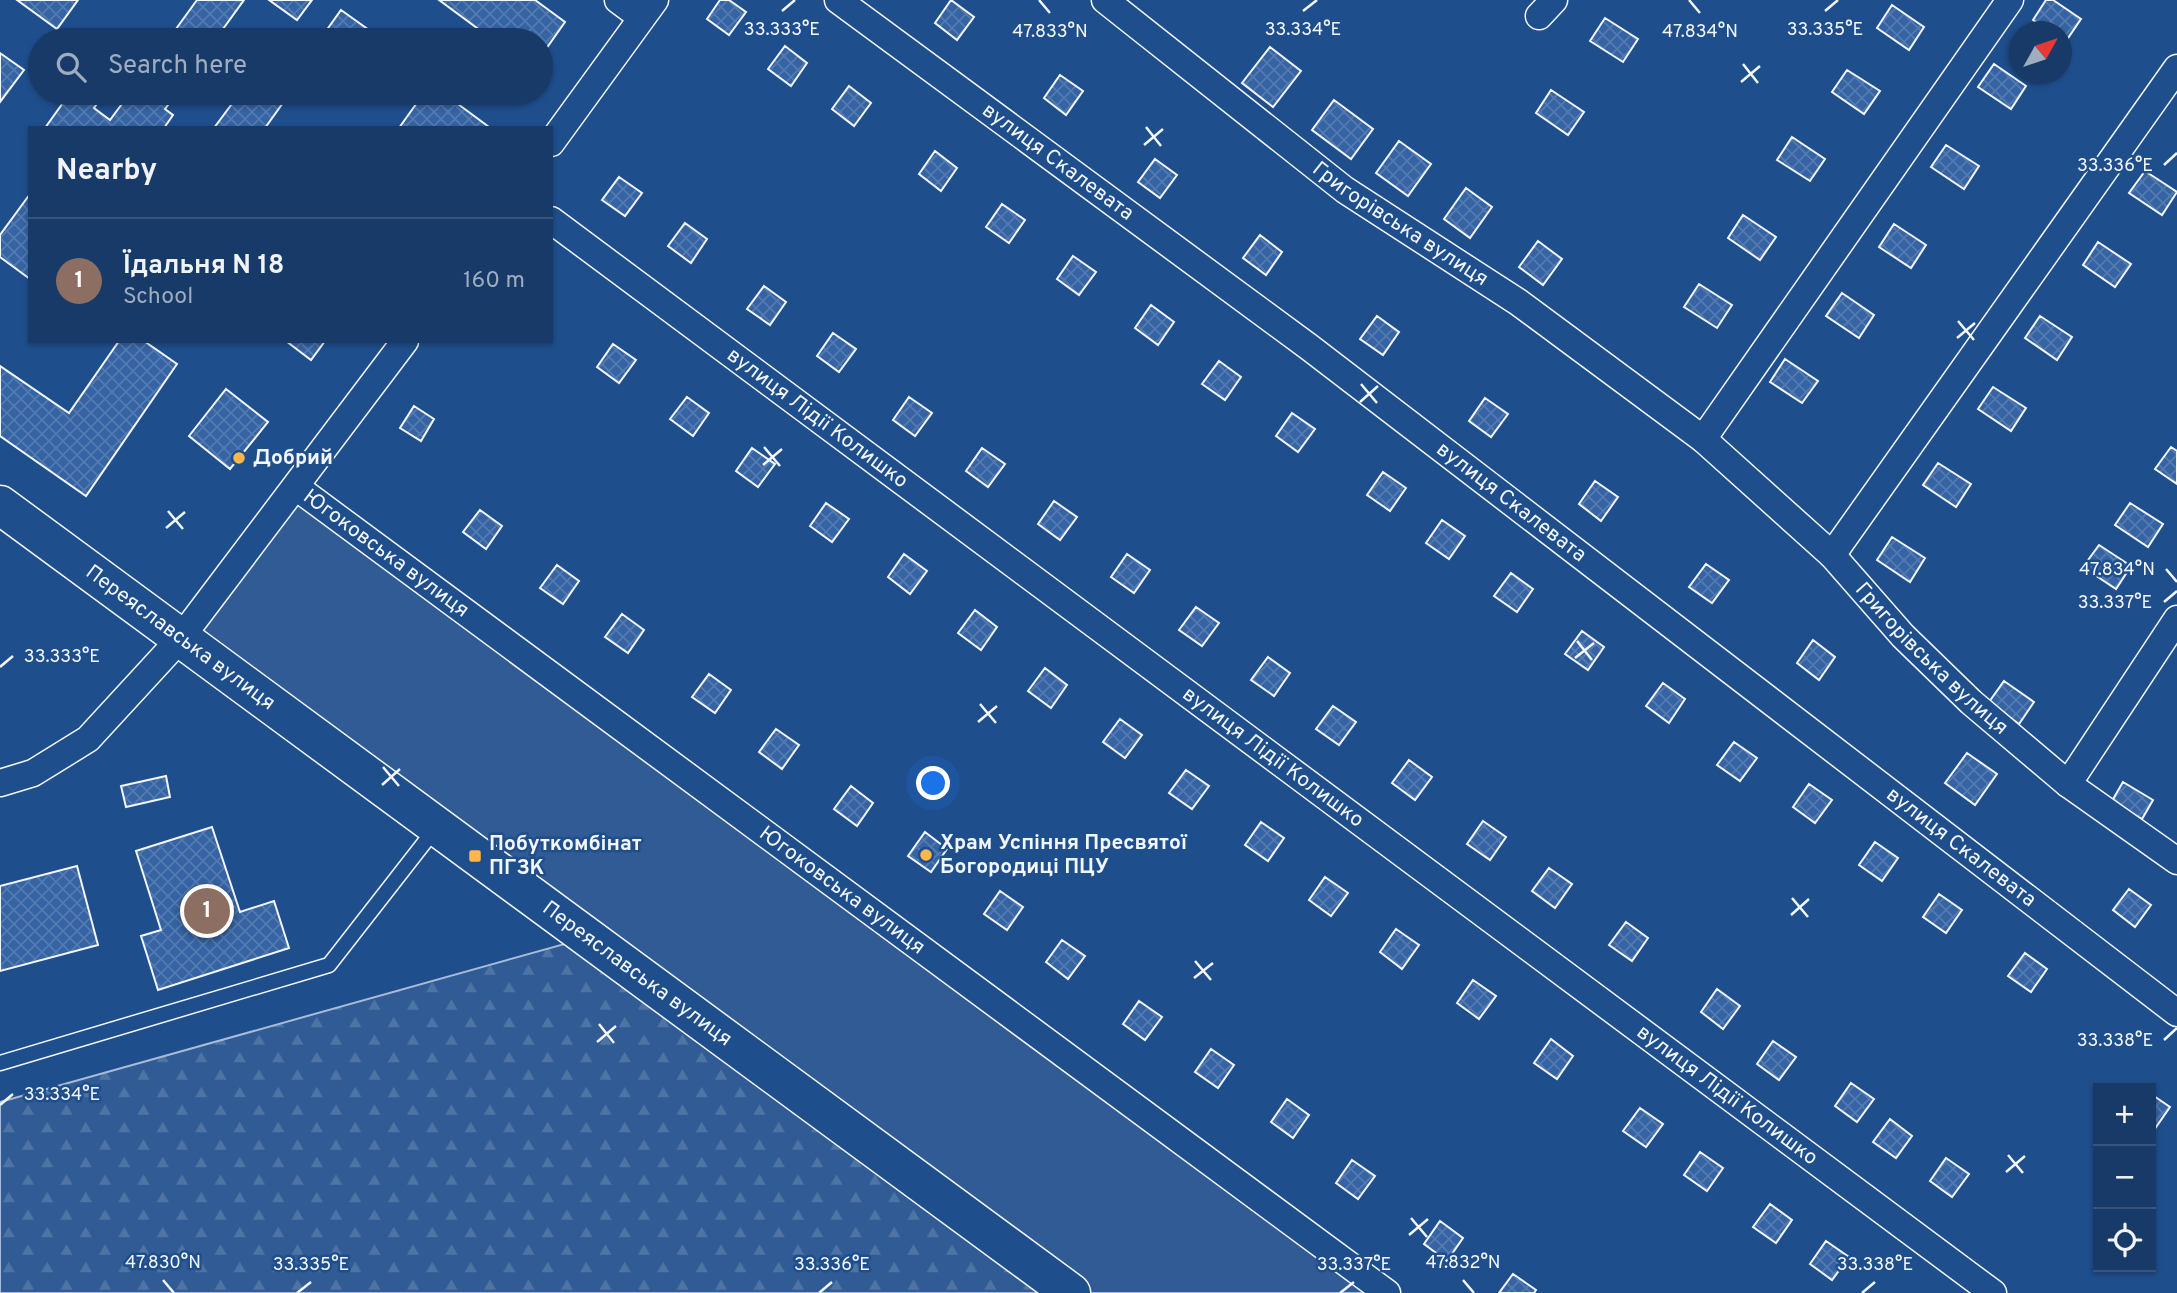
<!DOCTYPE html>
<html lang="en">
<head>
<meta charset="utf-8">
<style>
	body { margin:0; font-family:Overpass,sans-serif; background:#20416f; color:#f1f3f6 }
	.controls { position:absolute; right:21px; bottom:21px; display:grid; overflow:hidden; border-radius:0px; box-shadow:0 2px 5px #0004 }
	.controls button { width:63px; height:63px; display:grid; place-items:center; padding:0; border:0; border-bottom:2px solid #36547d; background:#173a69; color:#f1f3f6; font:35px sans-serif }
	.compass { position:absolute; left:2009px; top:21px; width:63px; height:63px; border-radius:50%; background:#173a69; box-shadow:0 2px 5px #0004; rotate:50deg }
	.you { position:absolute; left:934px; top:784px; width:24px; height:24px; margin:-18px; border:5px solid #fff; border-radius:50%; background:#1a73e8; box-shadow:0 0 0 10px #1a73e833 }
	.badge { display:grid; place-items:center; width:46px; height:46px; border-radius:50%; background:#d6ab8b; color:#fff; font-size:23px; font-weight:700 }
	.pin { position:absolute; translate:-50% -50%; border:4px solid #fff; box-shadow:0 2px 7px #0006 }
	.list { margin:0; padding:0; list-style:none }
	h2 { display:flex; justify-content:space-between; align-items:center; height:91px; margin:0; padding:0 28px; font-size:30px }
	h2 small { font-size:23px; font-weight:400; color:#9eadc0 }
	.list li { display:grid; grid-template-columns:46px 1fr auto; gap:21px; align-items:center; box-sizing:border-box; height:126px; padding:0 28px; border-top:2px solid #36547d }
	.list b { display:block; font-size:26px; white-space:nowrap }
	.list p { margin:0; font-size:23px; white-space:nowrap; color:#9eadc0 }
	.list em { font-size:23px; font-style:normal; color:#9eadc0 }
	.icon { flex:none; width:38px; height:38px; fill:none; stroke:currentColor; stroke-width:2; stroke-linecap:round; stroke-linejoin:round }
	.map { position:relative; flex:none; width:2177px; height:1293px; overflow:hidden }
	.search { position:absolute; background:#173a69; box-shadow:0 2px 5px #0004; left:28px; top:28px; width:525px; height:77px; display:flex; align-items:center; gap:18px; box-sizing:border-box; padding:0 24px; border-radius:38px; color:#9eadc0; font-size:26px }
	.panel { position:absolute; background:#173a69; box-shadow:0 2px 5px #0004; left:28px; top:126px; width:525px; height:217px; border-radius:0px }
	.map>svg:first-child { display:block }
	.forest { fill:url(#forest-firs); stroke:#a8bbd7; stroke-width:2 }
	.green { fill:#305b95; stroke:#a8bbd7; stroke-width:2 }
	.building { fill:url(#building-cross-hatch); stroke:#f2f6ff; stroke-width:2 }
	.lines { fill:none; stroke-linecap:round; stroke-linejoin:round }
	.lane-casing { stroke:#f2f6ff; stroke-width:17 }
	.street-casing { stroke:#f2f6ff; stroke-width:29 }
	.secondary-casing { stroke:#f2f6ff; stroke-width:41 }
	.lane { stroke:#1f4e8c; stroke-width:14 }
	.street { stroke:#1f4e8c; stroke-width:26 }
	.secondary { stroke:#1f4e8c; stroke-width:38 }
	.ticks { fill:none; stroke:#f2f6ff; stroke-width:2.5 }
	.poi-dot { fill:#ffb74d; stroke:#1f4e8c; stroke-width:2.5 }
	.labels { text-anchor:middle; dominant-baseline:central; stroke-width:5; stroke-linejoin:round; paint-order:stroke }
	.street-label { font-size:21px; fill:#f2f6ff; stroke:#1f4e8c }
	.poi-label { font-size:21px; font-weight:bold; fill:#f2f6ff; stroke:#1f4e8c; text-anchor:start }
	.ticks-label { font-size:18px; text-anchor:middle; fill:#f2f6ff; stroke:#1f4e8c; stroke-width:5; stroke-linejoin:round; paint-order:stroke }
</style>
</head>
<body>
<div class="map">
<svg width="2177" height="1293" viewBox="0 0 2177 1293">
	<defs>
		<pattern id="forest-firs" width="22" height="20" patternUnits="userSpaceOnUse" patternTransform="scale(1.75)"><rect width="22" height="20" fill="#305b95"/><path d="M5 1l3.5 6h-7zM16 11l3.5 6h-7z" fill="#4e73a5"/></pattern>
		<pattern id="building-cross-hatch" width="8" height="8" patternUnits="userSpaceOnUse" patternTransform="scale(1.75)"><rect width="8" height="8" fill="#3563a3"/><path d="M0 0l8 8M0 8l8-8" fill="none" stroke="#537ab1"/></pattern>
	</defs>
	<rect width="100%" height="100%" fill="#1f4e8c"/>
	<path class="forest" d="M586,938L1071,1293H0V1102Z"/>
	<path class="green" d="M296,487L1384,1293H1071L180,639Z"/>
	<path class="building" d="M17,0H78L57,29Z
		M197,0H244L215,40H168Z
		M269,0H312L297,20Z
		M439,0H535L565,22L541,56V40H480L485,34Z
		M720,0H729L746,12L729,35L707,19Z
		M951,0L974,17L957,40L935,23Z
		M2046,0H2053L2081,19L2066,41L2062,38V32H2051L2033,20Z
		M1892,5L1924,27L1909,50L1877,28Z
		M341,10L369,30L362,40L321,38Z
		M1605,18L1638,39L1623,62L1590,41Z
		M785,46L807,63L791,86L768,69Z
		M1270,47L1301,71L1273,107L1242,83Z
		M0,53L24,70L0,102Z
		M1994,64L2026,86L2011,109L1978,87Z
		M1847,70L1880,91L1864,114L1832,92Z
		M1060,75L1083,91L1066,115L1044,98Z
		M849,86L871,103L854,126L832,109Z
		M1551,90L1584,112L1568,135L1536,113Z
		M70,93H105L94,108L110,120L130,93H177L165,109L173,115L164,128H45Z
		M240,93H290L265,128H214Z
		M424,93H443L489,127L399,128Z
		M1334,100L1373,129L1351,159L1312,130Z
		M1792,137L1825,159L1810,181L1777,160Z
		M1399,141L1431,164L1408,196L1376,173Z
		M1946,145L1979,166L1964,189L1931,167Z
		M935,151L957,168L941,191L919,174Z
		M1155,159L1177,175L1160,198L1138,182Z
		M2145,171L2177,192L2162,215L2129,193Z
		M619,177L642,193L625,216L602,200Z
		M1466,188L1492,207L1470,238L1444,219Z
		M30,194V279L0,257V235Z
		M1002,204L1025,220L1009,243L986,227Z
		M1743,215L1776,237L1760,260L1728,238Z
		M685,223L707,239L691,263L668,246Z
		M1894,224L1926,245L1911,268L1879,247Z
		M1260,235L1282,252L1266,275L1243,258Z
		M1538,241L1562,259L1543,285L1519,267Z
		M2098,242L2131,264L2115,287L2083,265Z
		M1073,256L1096,272L1079,295L1057,279Z
		M1699,284L1732,305L1717,328L1684,307Z
		M764,286L786,302L770,325L747,309Z
		M1842,293L1874,315L1859,338L1826,316Z
		M1151,305L1174,322L1158,345L1135,328Z
		M1377,316L1399,332L1383,355L1360,339Z
		M2040,316L2072,337L2057,360L2025,338Z
		M833,333L856,349L839,372L817,356Z
		M119,341H144L177,364L86,496L0,436V366L69,413Z
		M286,341H325L311,360Z
		M613,344L636,360L619,383L597,367Z
		M1785,359L1818,381L1802,403L1770,382Z
		M1219,361L1241,377L1225,400L1202,384Z
		M1993,387L2026,408L2011,431L1978,409Z
		M226,389L268,422L230,469L189,436Z
		M687,397L709,413L693,436L670,419Z
		M909,397L932,413L915,436L893,420Z
		M1485,398L1508,414L1491,437L1469,421Z
		M414,406L434,419L421,441L400,428Z
		M1292,413L1315,429L1298,452L1276,436Z
		M2171,447L2177,451V484L2155,469Z
		M752,448L775,464L758,487L736,471Z
		M982,448L1005,464L988,487L966,471Z
		M1938,463L1971,484L1956,507L1923,485Z
		M1383,472L1406,488L1390,511L1367,495Z
		M1595,481L1618,497L1601,521L1579,504Z
		M1054,501L1077,517L1060,540L1038,524Z
		M826,503L849,519L832,542L810,526Z
		M2130,503L2163,524L2148,547L2115,525Z
		M480,510L502,526L486,549L463,532Z
		M1442,520L1465,536L1449,559L1426,543Z
		M1892,537L1925,558L1910,582L1877,560Z
		M2099,545L2131,566L2116,589L2083,567Z
		M904,554L927,571L910,594L888,577Z
		M1127,554L1150,570L1134,593L1111,577Z
		M1706,564L1729,580L1712,603L1689,587Z
		M557,565L579,581L563,604L540,588Z
		M1511,573L1533,589L1517,612L1494,596Z
		M1196,607L1219,623L1202,646L1179,630Z
		M975,610L997,627L981,650L958,633Z
		M622,614L644,630L628,653L605,637Z
		M1582,631L1604,647L1588,670L1565,654Z
		M1813,640L1835,657L1819,680L1797,663Z
		M1268,657L1290,673L1274,696L1251,680Z
		M1045,668L1067,685L1051,708L1028,691Z
		M709,674L731,690L715,713L692,697Z
		M2004,681L2034,702L2019,724L1989,702Z
		M1663,683L1685,699L1669,723L1646,706Z
		M1333,706L1356,722L1339,745L1316,729Z
		M1120,719L1142,735L1125,758L1103,742Z
		M776,729L799,745L782,769L759,752Z
		M1734,742L1757,758L1740,781L1717,765Z
		M1967,753L1997,774L1975,805L1945,783Z
		M1409,760L1432,777L1415,800L1392,783Z
		M1186,770L1209,786L1192,809L1169,793Z
		M166,776L170,797L126,807L121,786Z
		M2123,782L2153,800L2142,819L2112,801Z
		M1809,784L1832,800L1815,823L1793,807Z
		M851,786L873,803L857,826L834,809Z
		M1483,821L1506,837L1490,860L1467,844Z
		M1261,822L1284,838L1268,861L1245,845Z
		M212,827L240,912L274,901L289,948L158,990L141,936L161,930L136,851Z
		M925,832L947,849L931,872L908,856Z
		M1875,842L1898,858L1882,881L1859,865Z
		M77,866L98,945L0,971V886Z
		M1549,868L1572,884L1555,908L1532,891Z
		M1325,877L1348,893L1331,916L1309,900Z
		M2129,889L2151,905L2135,927L2113,910Z
		M1000,891L1023,907L1007,930L984,914Z
		M1939,894L1962,910L1946,933L1923,917Z
		M1626,922L1648,938L1632,961L1609,945Z
		M1396,929L1419,945L1402,969L1380,952Z
		M1062,940L1085,956L1068,979L1046,962Z
		M2025,953L2047,969L2031,992L2008,976Z
		M1473,980L1496,996L1479,1019L1457,1003Z
		M1717,989L1740,1006L1723,1029L1701,1012Z
		M1139,1001L1162,1017L1145,1040L1123,1024Z
		M1551,1039L1573,1056L1557,1079L1534,1063Z
		M1773,1041L1796,1057L1779,1080L1757,1064Z
		M1211,1049L1234,1065L1218,1088L1195,1072Z
		M1851,1083L1874,1099L1857,1122L1835,1106Z
		M2151,1094L2170,1107L2154,1130L2151,1128Z
		M1287,1099L1309,1115L1293,1138L1271,1122Z
		M1640,1108L1663,1124L1646,1147L1623,1131Z
		M1890,1119L1912,1136L1896,1158L1873,1142Z
		M1700,1152L1723,1168L1707,1191L1684,1175Z
		M1946,1158L1969,1174L1952,1197L1930,1181Z
		M1352,1160L1375,1176L1358,1199L1336,1183Z
		M1770,1204L1792,1220L1776,1243L1753,1227Z
		M1440,1221L1463,1238L1447,1261L1424,1244Z
		M1826,1241L1849,1257L1832,1280L1810,1264Z
		M1513,1274L1536,1290L1534,1293H1499Z"/>
	<g class="lines">
		<defs>
			<path id="lane" d="M0,1063L329,965L435,829"/>
			<g id="street">
				<path d="M618,0L641,17"/>
				<path id="s1" d="M838,0L1309,347L2177,1013"/>
				<path id="s2" d="M1105,0L1345,190L1518,302L1703,439L1832,555L1903,636L1971,702L2068,784L2177,861"/>
				<path d="M1539,16L1554,0"/>
				<path d="M551,143L655,0"/>
				<path id="s3" d="M551,220L1993,1293"/>
				<path d="M1703,439L2010,0"/>
				<path id="s4" d="M296,487L1387,1293"/>
				<path d="M1832,555L2177,68"/>
				<path d="M0,783L33,773L88,739L180,639L405,341"/>
				<path d="M2068,784L2177,619"/>
			</g>
			<g id="secondary">
				<path id="s5" d="M0,505L1071,1293"/>
			</g>
		</defs>
		<use href="#lane" class="lane-casing"/>
		<use href="#street" class="street-casing"/>
		<use href="#secondary" class="secondary-casing"/>
		<use href="#lane" class="lane"/>
		<use href="#street" class="street"/>
		<use href="#secondary" class="secondary"/>
	</g>
	<path class="ticks" d="M1039,0L1050,13M1689,0L1700,13M782,11L795,0M1303,11L1317,0M1825,11L1838,0M1743,64L1758,83M1741,82L1760,66M1146,127L1161,146M1144,145L1163,129M2164,165L2177,153M1958,321L1974,340M1957,338L1975,323M1361,384L1377,403M1360,402L1378,386M764,447L780,466M763,465L782,449M168,511L183,529M166,528L185,512M2166,569L2177,582M2164,602L2177,591M1577,641L1592,660M1575,658L1594,643M0,667L13,656M980,704L996,723M978,722L997,706M383,767L399,786M382,785L400,769M1792,898L1808,917M1791,915L1809,899M1195,961L1211,980M1194,978L1213,963M599,1024L614,1043M2164,1040L2177,1028M597,1042L616,1026M0,1105L13,1094M2008,1155L2023,1173M2006,1172L2025,1156M1411,1218L1427,1237M1409,1235L1428,1219M163,1280L174,1293M1463,1280L1474,1293M297,1293L311,1282M819,1293L832,1282M1340,1293L1354,1282M1862,1293L1875,1282"/>
	<g class="poi-dot">
		<circle cx="239" cy="458" r="7"/>
		<circle cx="926" cy="855" r="7"/>
		<rect x="468" y="849" width="14" height="14" rx="3.5"/>
	</g>
	<g class="labels">
		<g class="street-label">
			<text stroke="none"><textPath href="#s1" startOffset="273">вулиця Скалевата</textPath></text>
			<text stroke="none"><textPath href="#s2" startOffset="371">Григорівська вулиця</textPath></text>
			<text stroke="none"><textPath href="#s3" startOffset="332">вулиця Лідії Колишко</textPath></text>
			<text stroke="none"><textPath href="#s1" startOffset="840">вулиця Скалевата</textPath></text>
			<text stroke="none"><textPath href="#s4" startOffset="112">Югоковська вулиця</textPath></text>
			<text stroke="none"><textPath href="#s5" startOffset="224">Переяславська вулиця</textPath></text>
			<text stroke="none"><textPath href="#s2" startOffset="1060">Григорівська вулиця</textPath></text>
			<text stroke="none"><textPath href="#s3" startOffset="900">вулиця Лідії Колишко</textPath></text>
			<text stroke="none"><textPath href="#s1" startOffset="1407">вулиця Скалевата</textPath></text>
			<text stroke="none"><textPath href="#s4" startOffset="679">Югоковська вулиця</textPath></text>
			<text stroke="none"><textPath href="#s5" startOffset="791">Переяславська вулиця</textPath></text>
			<text stroke="none"><textPath href="#s3" startOffset="1466">вулиця Лідії Колишко</textPath></text>
		</g>
		<g class="poi-label">
			<text x="253" y="458">Добрий</text>
			<text x="940" y="843">Храм Успіння Пресвятої<tspan x="940" dy="24">Богородиці ПЦУ</tspan></text>
			<text x="489" y="844">Побуткомбінат<tspan x="489" dy="24">ПГЗК</tspan></text>
		</g>
	</g>
	<g class="ticks-label">
		<text x="782" y="35">33.333°E</text>
		<text x="1303" y="35">33.334°E</text>
		<text x="1825" y="35">33.335°E</text>
		<text x="1050" y="37">47.833°N</text>
		<text x="1700" y="37">47.834°N</text>
		<text x="2115" y="171">33.336°E</text>
		<text x="2117" y="575">47.834°N</text>
		<text x="2115" y="608">33.337°E</text>
		<text x="62" y="662">33.333°E</text>
		<text x="2115" y="1046">33.338°E</text>
		<text x="62" y="1100">33.334°E</text>
		<text x="163" y="1268">47.830°N</text>
		<text x="1463" y="1268">47.832°N</text>
		<text x="311" y="1270">33.335°E</text>
		<text x="832" y="1270">33.336°E</text>
		<text x="1354" y="1270">33.337°E</text>
		<text x="1875" y="1270">33.338°E</text>
	</g>
</svg>
<div class="controls">
<button>+</button>
<button>−</button>
<button><svg class="icon" aria-label="locate" viewBox="0 0 24 24"><circle cx="12" cy="12" r="6"/><path d="M12 2v4M12 18v4M2 12h4M18 12h4"/></svg></button>
</div>
<svg class="compass" viewBox="-18 -18 36 36"><path d="M0-13l5 13h-10z" fill="#e53935"/><path d="M0 13l5-13h-10z" fill="#9eadc0"/></svg>
<div class="you"></div>
<div class="pin badge" style="left:207px;top:911px;background:#8d6e63">1</div>
<div class="search"><svg class="icon" aria-label="search" viewBox="0 0 24 24"><circle cx="10" cy="10" r="6"/><path d="M15 15l6 6"/></svg>Search here</div>
<section class="panel">
<h2>Nearby<small></small></h2>
<ul class="list">
<li><span class="badge" style="background:#8d6e63">1</span><div><b>Їдальня N 18</b><p>School</p></div><em>160 m</em></li>
</ul>
</section>
</div>
</body>
</html>
